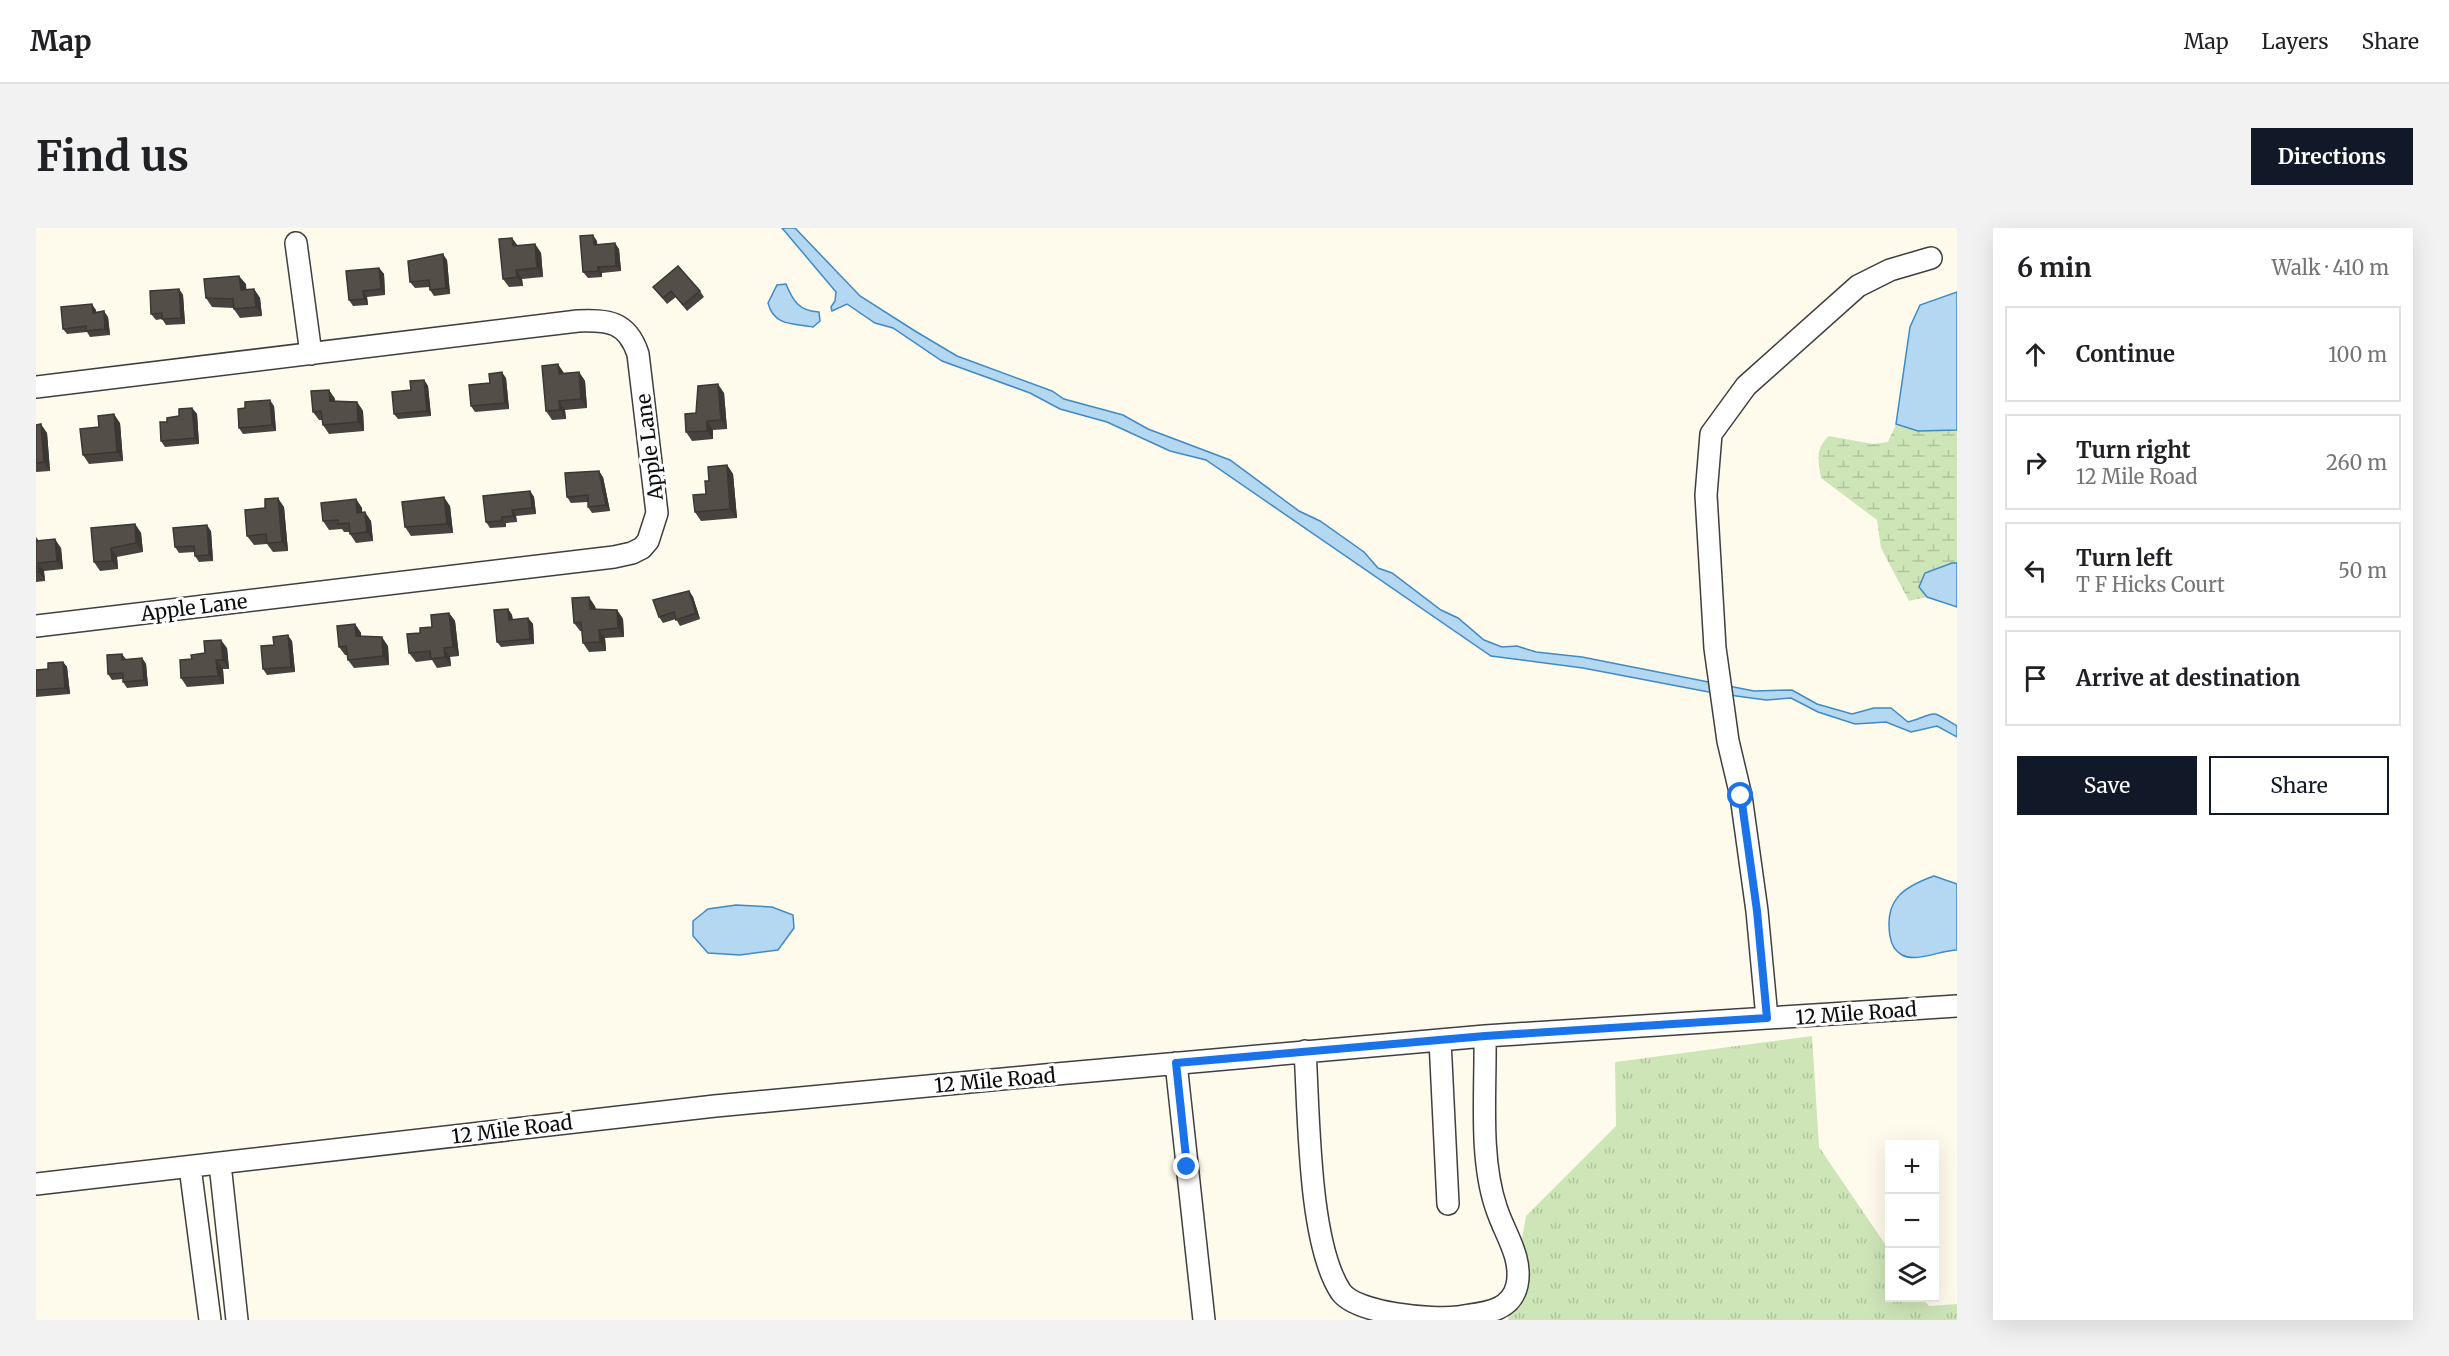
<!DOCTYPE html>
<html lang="en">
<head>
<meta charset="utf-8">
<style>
	body { margin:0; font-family:Merriweather,serif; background:#f2f2f2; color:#202124 }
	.controls { position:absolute; right:18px; bottom:18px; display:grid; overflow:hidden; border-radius:0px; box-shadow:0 6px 24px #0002 }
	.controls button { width:54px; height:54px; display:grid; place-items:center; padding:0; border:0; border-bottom:2px solid #e0e0e0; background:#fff; color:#202124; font:30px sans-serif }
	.stop { position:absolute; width:18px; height:18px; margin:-14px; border:4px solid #1a73e8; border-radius:50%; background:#fff }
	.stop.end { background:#1a73e8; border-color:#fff; box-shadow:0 2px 6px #0008 }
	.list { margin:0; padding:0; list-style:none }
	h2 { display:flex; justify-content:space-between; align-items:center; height:78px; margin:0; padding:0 24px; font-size:26px }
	h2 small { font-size:20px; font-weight:400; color:#757577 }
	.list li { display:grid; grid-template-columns:39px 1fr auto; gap:18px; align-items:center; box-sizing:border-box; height:96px; margin:0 12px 12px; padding:0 12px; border:2px solid #e0e0e0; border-radius:0px }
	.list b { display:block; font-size:22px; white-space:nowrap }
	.list p { margin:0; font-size:20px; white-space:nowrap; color:#757577 }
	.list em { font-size:20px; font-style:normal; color:#757577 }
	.actions { display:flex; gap:12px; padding:18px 24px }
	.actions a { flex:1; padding:14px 0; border:2px solid #111827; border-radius:0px; text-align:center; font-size:21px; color:#111827 }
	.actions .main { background:#111827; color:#fff }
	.icon { flex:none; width:33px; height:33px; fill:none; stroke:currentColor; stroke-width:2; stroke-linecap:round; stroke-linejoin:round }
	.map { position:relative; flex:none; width:1921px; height:1092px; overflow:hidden; border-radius:0px }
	header { display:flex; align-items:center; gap:36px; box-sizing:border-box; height:84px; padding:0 30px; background:#fff; border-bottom:2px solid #e0e0e0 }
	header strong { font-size:28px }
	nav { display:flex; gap:33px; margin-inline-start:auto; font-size:21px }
	.intro { display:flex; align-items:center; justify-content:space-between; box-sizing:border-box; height:144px; padding:0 36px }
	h1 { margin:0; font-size:42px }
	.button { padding:15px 27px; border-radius:0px; background:#111827; color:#fff; font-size:21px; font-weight:700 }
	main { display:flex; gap:36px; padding:0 36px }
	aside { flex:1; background:#fff; border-radius:0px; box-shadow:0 6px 24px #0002 }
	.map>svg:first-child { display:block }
	.grass { fill:url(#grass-tufts) }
	.wetland { fill:url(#wetland-marsh) }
	.water { fill:#b4d8f2; stroke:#408ac4; stroke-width:1.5 }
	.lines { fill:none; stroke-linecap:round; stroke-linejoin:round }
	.minor-casing { stroke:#3f3f3f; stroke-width:24 }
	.minor { stroke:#fff; stroke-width:21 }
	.wall { fill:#48433f }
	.shaded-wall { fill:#3b3733 }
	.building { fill:#544e49; stroke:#3b3733; stroke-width:1.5 }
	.route { stroke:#1a73e8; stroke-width:8 }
	.labels { text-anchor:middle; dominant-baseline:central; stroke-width:6; stroke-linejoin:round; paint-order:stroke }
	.street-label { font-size:20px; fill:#0c0c0c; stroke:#fff }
</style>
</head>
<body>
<header>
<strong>Map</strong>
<nav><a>Map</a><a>Layers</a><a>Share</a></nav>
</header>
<div class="intro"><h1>Find us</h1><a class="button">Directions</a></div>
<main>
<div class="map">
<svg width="1921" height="1092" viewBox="0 0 1921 1092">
	<defs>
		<pattern id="grass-tufts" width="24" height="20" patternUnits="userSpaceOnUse" patternTransform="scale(1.5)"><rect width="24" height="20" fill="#cee5b8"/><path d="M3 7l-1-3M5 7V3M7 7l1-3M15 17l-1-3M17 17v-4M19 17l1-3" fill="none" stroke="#b0c39d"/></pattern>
		<pattern id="wetland-marsh" width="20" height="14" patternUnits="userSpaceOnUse" patternTransform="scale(1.5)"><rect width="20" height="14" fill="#cee5b8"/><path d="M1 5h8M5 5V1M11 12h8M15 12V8" fill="none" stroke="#b0c39d"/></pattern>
	</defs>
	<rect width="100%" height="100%" fill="#fefbec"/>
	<path class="grass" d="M1776,808L1783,919L1853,1022L1854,1070H1886L1893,1078L1921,1076V1092H1472L1490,988L1580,898L1579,834Z"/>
	<path class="wetland" d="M1860,196L1882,203L1921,202V335H1916L1883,359L1891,369L1873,373L1845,320L1841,292L1785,250C1782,232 1779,221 1793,208L1837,216L1852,214Z"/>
	<path class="water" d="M746,0H759L824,68L879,103L921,128L1016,163L1028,171L1087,187L1112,201L1194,232L1263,283L1284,293L1328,324L1342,340L1356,345L1405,382L1422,390L1448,412L1466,419L1481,418L1500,424L1546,429L1718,463L1756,462L1781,476L1816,486L1838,480H1855L1872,494C1903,486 1890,479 1921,498V509L1901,498L1875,504L1850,494L1819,496L1782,484L1755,470L1730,472L1678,465L1547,440L1455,428L1170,232L1134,223L1071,194L1024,181L994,165L906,133L857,100L839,95L811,76L796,83L795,79L799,73L800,64Z
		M750,56C757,73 763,83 783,84L784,93L777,99C756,95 738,98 732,75L741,57Z
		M1921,64V202L1882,203L1860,196L1874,99L1884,77Z
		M1916,335H1921V379L1891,369L1883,359L1889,345Z
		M1898,648L1921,656V722C1905,722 1880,735 1866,727C1859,723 1855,715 1854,708C1848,672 1867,659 1898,648Z
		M700,677L736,679L757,687L758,700L742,722L704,727L672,725L657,708V693L672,681Z"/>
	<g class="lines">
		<defs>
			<path id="minor" d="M260,15L275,126
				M0,159L542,93C572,92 591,93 602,126L621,285L612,313L606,320L596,325L578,329L0,398
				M1731,790L1721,683L1705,568L1692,513L1679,420L1670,267L1675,206L1710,158L1822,58L1854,42L1895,30
				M1404,812L1412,976
				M1269,823C1273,884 1272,1015 1305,1064C1321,1086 1397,1092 1422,1089C1445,1085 1475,1085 1481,1057C1487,1029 1468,1005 1460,979C1443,929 1450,861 1449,808
				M1140,835L1168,1092
				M184,936L201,1092
				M154,939L174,1092
				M0,956L679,878L1009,847L1449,808L1921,778"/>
		</defs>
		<use href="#minor" class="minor-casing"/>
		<use href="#minor" class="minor"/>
	</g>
	<path class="wall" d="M476,10L481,18L499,16L505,25L507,49L486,51L487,58L473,59L467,51Z
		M561,13V16L583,21L585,43L566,45V49L552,50L547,44Z
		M411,32L414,66L398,68L394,62V59L379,60L374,54Z
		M343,40L348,46L349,67L331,69L332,77L317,78L313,72Z
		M210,56V62L218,61L224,70L226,88L204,90L197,80L176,79L170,70Z
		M617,59L664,63L668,69L651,83L640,69L631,76Z
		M143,61L147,67L149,96L130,97L126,91L120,92L115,86Z
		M60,82V84L72,89L74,107L54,109L51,104L31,106L27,101Z
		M543,144L549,153L551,180L529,182L530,191L516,192L510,183L528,145Z
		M470,150L473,181L439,184L435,178Z
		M388,152L392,158L395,188L362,191L358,186L375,162Z
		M293,162L299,171V173L321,174L327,183L328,203L293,206L287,197L286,192H283L277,184Z
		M688,165L691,201L677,202V211L656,213L650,204L660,185Z
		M238,178L240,203L207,206L203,200Z
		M156,180L161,186L163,216L129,219L125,213L131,194L143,188Z
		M84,195L87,233L53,236L47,227L63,199Z
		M0,197L11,205L14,243L0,244Z
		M691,237L697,246L701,290L665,293L659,284L670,266L673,253Z
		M567,249L574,283L556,285L552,279V274L535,275L531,269Z
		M494,263L498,269L500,286L480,288L481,294L470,295V299L454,300L450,294Z
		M320,271L326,280V284L335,293L337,313L320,315L314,306V304H308L306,301L293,302L287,293Z
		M414,278L417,305L375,308L369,299Z
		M248,279L252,323L237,324L231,316L218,317L211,308Z
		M99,296L105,305L107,324L81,329L82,341L64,343L58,334Z
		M175,303L177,333L163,334L159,328V324L143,325L139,319Z
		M0,309L3,313L25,320L27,341L8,343L9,353L0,354Z
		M653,363L657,369L664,391L644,398L640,391L627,395L623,389Z
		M559,378L560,381L581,382L587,391L588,409L569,410L570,423L553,424L547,415L546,403H544L538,395Z
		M472,381L476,387L477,392L492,390L497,396L498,416L465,419L461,414Z
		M413,385L419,393L423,428L414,429L415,438L401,440L396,432L380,434L373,425L384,405L396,399Z
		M319,396L325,405V408L352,418L353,437L318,440L312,432L311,427H309L303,419Z
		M256,413L259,444L231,447L227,441L238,417Z
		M191,420L193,441H187L188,456L151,459L145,450L169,425Z
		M86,426L90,431L106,430L110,436L112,458L91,460L87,454V451L76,452L72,446Z
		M27,434L31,439L34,466L0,469V442L12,441Z"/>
	<path class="shaded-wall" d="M557,7L561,13L562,23L558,17Z
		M476,10L482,18H477Z
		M579,15L583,21L585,43L580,38Z
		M499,16L505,25L507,49L501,40Z
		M407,26L411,32L414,66L410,60Z
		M562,39L566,45V49L562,43Z
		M343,40L348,46L349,67L345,61Z
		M480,42L486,51L487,58L481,49Z
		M203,48L210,56L211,71L205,62Z
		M143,61L147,67L149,96L145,90Z
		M218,61L224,70L226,88L220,79Z
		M327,63L331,69L332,77L328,71Z
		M56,76L60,82L61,90L57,85Z
		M68,83L72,89L74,107L69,101Z
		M522,136L528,145L529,155L523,146Z
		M466,144L470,150L473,181L469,175Z
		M543,144L549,153L551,180L545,171Z
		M388,152L392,158L395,188L391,183Z
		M682,156L688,165L691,201L685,192Z
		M293,162L299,171L300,182L294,173Z
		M234,172L238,178L240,203L236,197Z
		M523,173L529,182L530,191L524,182Z
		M321,174L327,183L328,203L322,194Z
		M156,180L161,186L163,216L159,210Z
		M78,186L84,195L87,233L81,224Z
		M671,193L677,202V211L671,203Z
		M5,196L11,205L14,243L8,234Z
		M691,237L697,246L701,290L694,281Z
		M563,243L567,249L574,283L570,277Z
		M494,263L498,269L500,286L496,280Z
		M408,269L414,278L417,305L411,296Z
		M242,270L248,279L252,323L246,314Z
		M320,271L326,280L327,294L321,285Z
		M476,282L480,288L481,294L477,288Z
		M329,284L335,293L337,313L331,304Z
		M99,296L105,305L107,324L100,315Z
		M171,297L175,303L177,333L173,327Z
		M19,311L25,320L27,341L21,333Z
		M75,320L81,329L82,341L76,333Z
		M2,335L8,343L9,353L3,344Z
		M653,363L657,369L664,391L660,385Z
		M553,369L559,378L560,390L554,381Z
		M472,381L476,387L477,398L473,392Z
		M581,382L587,391L588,409L582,400Z
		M413,385L419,393L423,428L417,419Z
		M492,390L497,396L498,416L494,411Z
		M319,396L325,405L326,417L320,408Z
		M563,402L569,410L570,423L564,414Z
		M252,407L256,413L259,444L255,439Z
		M346,409L352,418L353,437L347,428Z
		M185,412L191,420L193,441L187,432Z
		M408,420L414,429L415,438L409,429Z
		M106,430L110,436L112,458L108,452Z
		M180,432L187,441L188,456L182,448Z
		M27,434L31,439L34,466L29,460Z"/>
	<path class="building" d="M557,7L558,17L579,15L580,38L562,39V43L547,44L544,8Z
		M476,10L477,18L499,16L501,40L480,42L481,49L467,51L463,11Z
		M407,26L410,60L394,62L393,52L374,54L372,33Z
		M642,38L664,63L647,77L635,63L627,70L617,59Z
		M343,40L345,61L327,63L328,71L313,72L310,43Z
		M203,48L205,62L218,61L220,79L198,81L197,71L170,70L168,51Z
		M143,61L145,90L126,91V85L115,86L114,63Z
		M56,76L57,85L68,83L69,101L50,103V98L27,101L25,79Z
		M522,136L523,146L543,144L545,171L523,173L524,182L510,183L506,138Z
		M466,144L469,175L435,178L433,157L454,155L453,146Z
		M388,152L391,183L358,186L356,164L375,162L374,153Z
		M682,156L685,192L671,193V203L650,204L649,186L660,185L662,158Z
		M293,162L294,173L321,174L322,194L287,197L285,183L277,184L275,163Z
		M234,172L236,197L203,200L202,181L209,180V174Z
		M156,180L159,210L125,213L124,194H131V190L143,188V181Z
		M78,186L81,224L47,227L44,201L63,199L62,188Z
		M5,196L8,234L0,235V197Z
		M691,237L694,281L659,284L657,267L670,266L669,253H673L672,239Z
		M563,243L570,277L552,279V267L531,269L529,245Z
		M494,263L496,280L476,282L477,288L466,289V293L450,294L447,268Z
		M408,269L411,296L369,299L366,274Z
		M242,270L246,314L231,315L230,306L211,308L209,282L229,280V271Z
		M320,271L321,285L329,284L331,304L314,306L313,295L302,296V292L287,293L285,275Z
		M99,296L100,315L75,320L76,333L58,334L55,300Z
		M171,297L173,327L159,328L158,318L139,319L137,300Z
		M19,311L21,333L2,335L3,344H0V313Z
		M653,363L660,385L640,392L638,384L623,389L617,372Z
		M553,369L554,381L581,382L582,400L563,402L564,414L547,415L545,394L538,395L536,370Z
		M472,381L473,392L492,390L494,411L461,414L458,382Z
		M413,385L417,419L408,420L409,429L395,431L394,423L373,425L371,406L384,405V400L396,399L395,387Z
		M319,396L320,408L346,409L347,428L312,432L310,418L303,419L301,398Z
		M252,407L255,439L227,441L225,418L238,417L237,409Z
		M185,412L187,432H180L182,448L145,450L144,432L156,431L155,427L169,425L168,413Z
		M86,426V432L106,430L108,452L87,454V445L72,446L71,427Z
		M27,434L29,460L0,462V442L12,441V435Z"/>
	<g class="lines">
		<path class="route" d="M1151,939L1140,835L1449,808L1731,790L1721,683L1705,568"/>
	</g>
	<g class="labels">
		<g class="street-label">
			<text transform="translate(613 219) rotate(-97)">Apple Lane</text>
			<text transform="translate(158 379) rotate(-7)">Apple Lane</text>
			<text transform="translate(1820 785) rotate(-4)">12 Mile Road</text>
			<text transform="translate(959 852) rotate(-5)">12 Mile Road</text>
			<text transform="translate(476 901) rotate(-7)">12 Mile Road</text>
		</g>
	</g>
</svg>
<div class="controls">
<button>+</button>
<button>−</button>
<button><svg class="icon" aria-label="layers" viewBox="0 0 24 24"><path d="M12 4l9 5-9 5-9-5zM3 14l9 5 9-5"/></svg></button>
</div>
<div class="stop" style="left:1705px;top:568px"></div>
<div class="stop end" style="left:1151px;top:939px"></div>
</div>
<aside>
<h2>6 min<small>Walk · 410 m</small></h2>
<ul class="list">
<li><svg class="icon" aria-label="ahead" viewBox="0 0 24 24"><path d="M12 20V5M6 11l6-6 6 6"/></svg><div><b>Continue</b></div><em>100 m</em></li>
<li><svg class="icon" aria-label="right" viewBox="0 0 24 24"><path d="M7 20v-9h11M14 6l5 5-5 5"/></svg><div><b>Turn right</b><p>12 Mile Road</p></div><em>260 m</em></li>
<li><svg class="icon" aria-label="left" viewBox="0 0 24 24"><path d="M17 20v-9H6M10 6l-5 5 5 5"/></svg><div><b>Turn left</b><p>T F Hicks Court</p></div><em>50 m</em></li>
<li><svg class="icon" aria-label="arrive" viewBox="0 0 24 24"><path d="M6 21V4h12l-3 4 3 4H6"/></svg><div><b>Arrive at destination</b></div></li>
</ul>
<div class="actions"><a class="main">Save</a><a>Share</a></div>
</aside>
</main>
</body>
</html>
